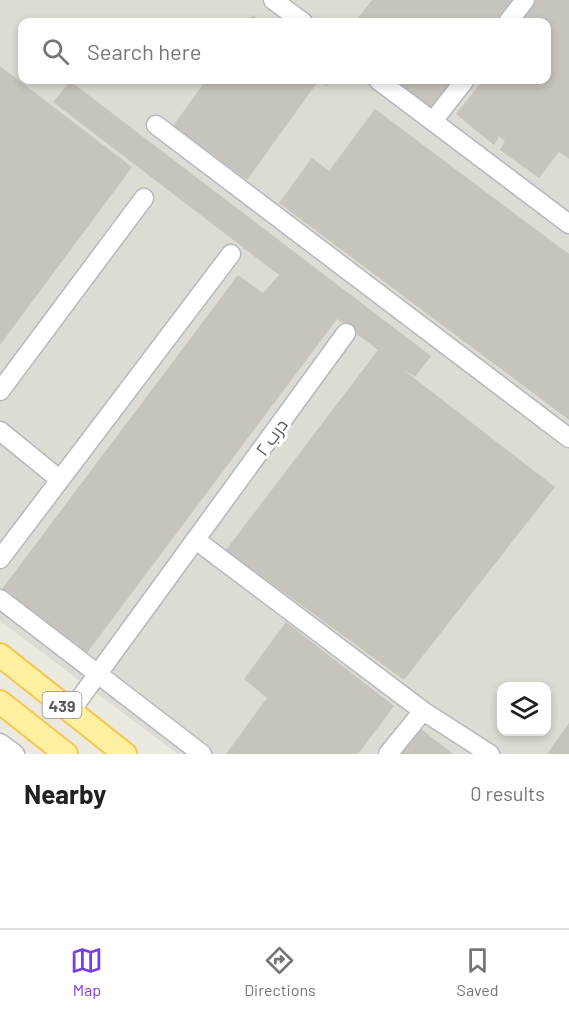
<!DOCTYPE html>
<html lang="en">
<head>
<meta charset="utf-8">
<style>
	body { margin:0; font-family:Barlow,Cairo,sans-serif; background:#f6f6f6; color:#222 }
	.controls { position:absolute; right:18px; bottom:18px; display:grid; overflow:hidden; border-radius:12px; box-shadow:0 3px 9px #0003 }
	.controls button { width:54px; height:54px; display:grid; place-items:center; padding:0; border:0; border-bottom:2px solid #e0e0e0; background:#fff; color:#222; font:30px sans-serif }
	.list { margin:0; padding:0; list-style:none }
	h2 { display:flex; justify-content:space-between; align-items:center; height:78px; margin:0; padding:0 24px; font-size:26px }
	h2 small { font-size:20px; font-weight:400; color:#767676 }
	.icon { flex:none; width:33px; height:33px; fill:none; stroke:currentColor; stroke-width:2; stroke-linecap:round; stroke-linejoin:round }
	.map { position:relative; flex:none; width:569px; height:754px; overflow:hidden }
	.search { position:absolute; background:#fff; box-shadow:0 3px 9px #0003; left:18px; right:18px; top:18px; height:66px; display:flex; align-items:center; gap:15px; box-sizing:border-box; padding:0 21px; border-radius:12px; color:#767676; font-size:22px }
	.sheet { height:174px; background:#fff }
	nav { display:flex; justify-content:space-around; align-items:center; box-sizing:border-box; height:84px; border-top:2px solid #e0e0e0; background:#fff; font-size:16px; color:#767676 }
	nav a { display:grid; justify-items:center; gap:3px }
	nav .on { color:#7c3aed }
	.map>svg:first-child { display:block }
	.industrial { fill:#dcdbd4; fill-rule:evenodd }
	.building { fill:#c7c4bd }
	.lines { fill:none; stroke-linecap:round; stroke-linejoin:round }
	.minor-casing { stroke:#b5b8bd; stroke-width:21 }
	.major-casing { stroke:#f4c750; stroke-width:26 }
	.minor { stroke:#fff; stroke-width:18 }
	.major { stroke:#fff0a1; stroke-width:22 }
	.labels { text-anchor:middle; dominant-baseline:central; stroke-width:6; stroke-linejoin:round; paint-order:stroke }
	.shield { fill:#fff; stroke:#8a8d90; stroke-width:1.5 }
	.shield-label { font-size:16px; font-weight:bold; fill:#585c61 }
	.street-label { font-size:18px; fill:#585c61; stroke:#fff }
</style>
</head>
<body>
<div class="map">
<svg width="569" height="754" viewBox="0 0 569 754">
	<rect width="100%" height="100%" fill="#ece9df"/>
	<path class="industrial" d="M0,0H569V754H178L0,621ZM22,22H546V80H22ZM502,686H546V732H502Z"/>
	<path class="building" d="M372,0H515L498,22H355Z
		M532,0H569V159L559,152L539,178L500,150L505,141L499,136L494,145L456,114L483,80H546V22H515Z
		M253,15L263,22H247Z
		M0,66L132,167L0,345Z
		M206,80H332L328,86L319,80L247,180L173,126Z
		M389,80H457L433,112Z
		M70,81L431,356L415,377L401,368L555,487L404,680L226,550L378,350L337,319L87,653L2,589L238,275L263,293L279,275L53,102Z
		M375,109L569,254V420L279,203L312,158L329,171Z
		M286,622L394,706L358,754H226L267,698L244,679Z
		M569,723V754H547Z
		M421,729L453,754H401Z"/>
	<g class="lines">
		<defs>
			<path id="minor" d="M273,0L303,22
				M508,22L525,0
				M378,80L569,224
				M433,121L465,80
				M156,125L569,438
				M0,391L144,198
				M0,431L59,479
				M196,540L423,711L490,754
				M0,559L231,254
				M0,599L202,754
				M70,712L346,333
				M0,743L15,754
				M388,754L423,711"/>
			<path id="major" d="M0,655L125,754
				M0,702L66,754"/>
		</defs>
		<use href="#minor" class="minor-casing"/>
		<use href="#major" class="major-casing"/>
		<use href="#minor" class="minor"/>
		<use href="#major" class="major"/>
	</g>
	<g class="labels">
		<rect class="shield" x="42.5" y="692" width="39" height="26" rx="4.5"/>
		<g class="shield-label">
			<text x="62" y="705">439</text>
		</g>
		<g class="street-label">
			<text transform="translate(271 437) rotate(-54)">درب ۲</text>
		</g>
	</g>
</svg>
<div class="controls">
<button><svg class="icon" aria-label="layers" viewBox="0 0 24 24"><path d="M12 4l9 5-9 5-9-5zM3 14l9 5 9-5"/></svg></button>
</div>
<div class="search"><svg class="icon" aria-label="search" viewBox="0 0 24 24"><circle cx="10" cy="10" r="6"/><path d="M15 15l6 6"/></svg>Search here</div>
</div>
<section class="sheet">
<h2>Nearby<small>0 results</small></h2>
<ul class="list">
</ul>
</section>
<nav>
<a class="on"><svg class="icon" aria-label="map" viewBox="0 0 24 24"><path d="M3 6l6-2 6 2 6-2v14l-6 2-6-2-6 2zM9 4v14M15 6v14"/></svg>Map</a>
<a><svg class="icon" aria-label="directions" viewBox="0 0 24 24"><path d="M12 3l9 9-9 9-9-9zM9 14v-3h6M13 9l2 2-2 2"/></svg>Directions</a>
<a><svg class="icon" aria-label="saved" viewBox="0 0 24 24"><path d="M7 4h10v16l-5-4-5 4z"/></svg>Saved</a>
</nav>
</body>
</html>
